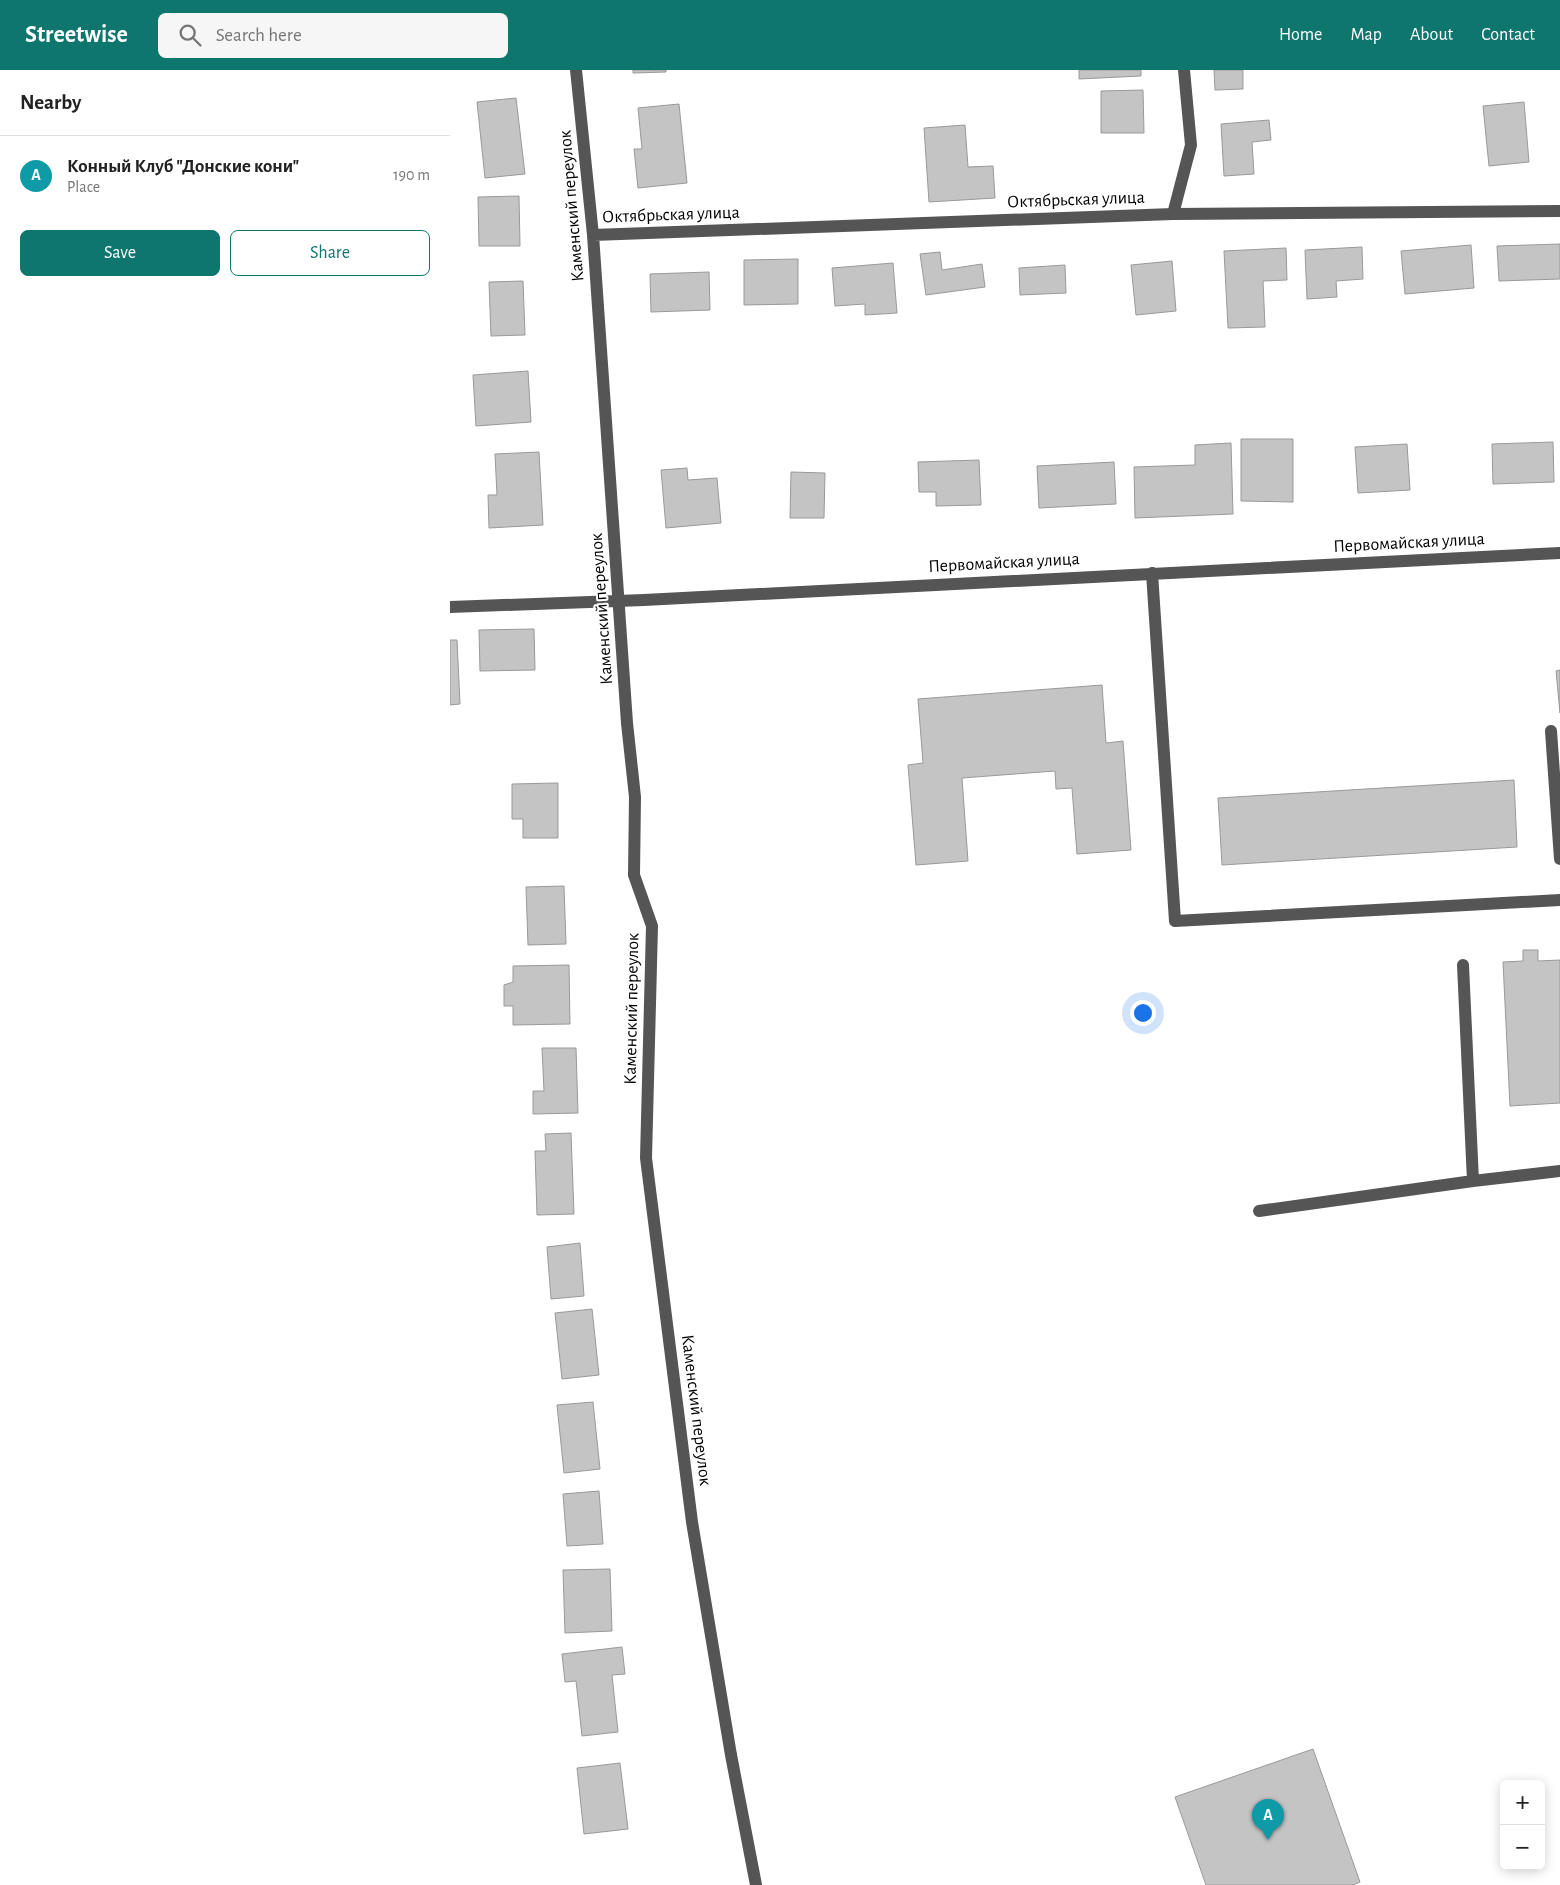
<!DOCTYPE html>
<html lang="en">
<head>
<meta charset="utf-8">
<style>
	body { margin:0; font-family:"Alegreya Sans",sans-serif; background:#f6f6f6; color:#222 }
	.controls { position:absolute; right:15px; bottom:15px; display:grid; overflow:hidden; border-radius:8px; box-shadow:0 2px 12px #0003 }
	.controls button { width:45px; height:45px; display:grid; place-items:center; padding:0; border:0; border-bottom:1px solid #e0e0e0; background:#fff; color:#222; font:25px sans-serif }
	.you { position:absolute; left:692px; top:942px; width:18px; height:18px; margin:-12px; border:4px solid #fff; border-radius:50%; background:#1a73e8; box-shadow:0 0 0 8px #1a73e833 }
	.badge { display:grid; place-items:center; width:32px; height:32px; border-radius:50%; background:#0f766e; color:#fff; font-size:16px; font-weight:700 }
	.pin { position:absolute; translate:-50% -41px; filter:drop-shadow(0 1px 2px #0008) }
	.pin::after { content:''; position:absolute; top:26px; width:18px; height:15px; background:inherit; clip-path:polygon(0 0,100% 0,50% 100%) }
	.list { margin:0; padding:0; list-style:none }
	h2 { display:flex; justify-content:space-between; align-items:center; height:65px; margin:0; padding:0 20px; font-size:21px }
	h2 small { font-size:16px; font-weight:400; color:#767676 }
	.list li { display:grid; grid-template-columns:32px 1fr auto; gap:15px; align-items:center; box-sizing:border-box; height:80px; padding:0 20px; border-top:1px solid #e0e0e0 }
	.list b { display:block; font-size:19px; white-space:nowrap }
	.list p { margin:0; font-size:16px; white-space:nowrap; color:#767676 }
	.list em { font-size:16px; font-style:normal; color:#767676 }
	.actions { display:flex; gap:10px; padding:15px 20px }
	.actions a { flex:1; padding:11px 0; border:1px solid #0f766e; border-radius:8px; text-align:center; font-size:18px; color:#0f766e }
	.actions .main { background:#0f766e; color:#fff }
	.icon { flex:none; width:28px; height:28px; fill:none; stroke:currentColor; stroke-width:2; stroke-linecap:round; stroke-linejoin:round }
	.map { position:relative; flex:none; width:1110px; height:1815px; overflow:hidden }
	header { display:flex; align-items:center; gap:30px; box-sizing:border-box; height:70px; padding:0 25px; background:#0f766e; color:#fff }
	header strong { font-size:24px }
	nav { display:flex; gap:28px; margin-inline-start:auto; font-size:18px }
	.search { width:350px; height:45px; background:#f6f6f6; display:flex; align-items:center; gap:12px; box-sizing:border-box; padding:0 18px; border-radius:8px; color:#767676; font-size:19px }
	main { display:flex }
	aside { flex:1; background:#fff }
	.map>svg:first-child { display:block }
	.building { fill:#c4c4c4; stroke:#999 }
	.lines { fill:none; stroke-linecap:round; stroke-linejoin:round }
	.minor { stroke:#555; stroke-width:12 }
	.labels { text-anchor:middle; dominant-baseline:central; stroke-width:4; stroke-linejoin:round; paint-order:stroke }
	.street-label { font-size:18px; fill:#000; stroke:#fff }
</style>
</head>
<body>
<header>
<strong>Streetwise</strong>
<div class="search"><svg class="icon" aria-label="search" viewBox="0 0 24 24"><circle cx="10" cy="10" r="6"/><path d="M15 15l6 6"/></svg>Search here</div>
<nav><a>Home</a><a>Map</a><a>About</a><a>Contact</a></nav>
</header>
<main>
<aside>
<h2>Nearby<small></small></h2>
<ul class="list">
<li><span class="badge" style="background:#0f9aa8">A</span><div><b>Конный Клуб &quot;Донские кони&quot;</b><p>Place</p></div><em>190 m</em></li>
</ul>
<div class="actions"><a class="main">Save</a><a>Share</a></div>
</aside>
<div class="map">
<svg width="1110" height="1815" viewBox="0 0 1110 1815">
	<rect width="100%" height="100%" fill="#fff"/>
	<path class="building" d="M183,0H216V2L183,3Z
		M629,0H691V6L629,9Z
		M764,0H793V19L765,20Z
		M693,20L694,63H651V21Z
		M66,28L75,104L35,108L27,32Z
		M1074,32L1079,92L1039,96L1033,36Z
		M229,34L237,113L188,118L184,79H192L188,38Z
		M819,50L821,70L802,72L804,104L774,106L771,54Z
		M515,55L518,97L543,96L545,128L479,132L474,58Z
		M69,126L70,176H29L28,127Z
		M1110,174V209L1049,211L1047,176Z
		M1021,175L1024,218L955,224L951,181Z
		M912,177L913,209L886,211L887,227L857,229L855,180Z
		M836,178L837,210L813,211L815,257L778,258L774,181Z
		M490,182L492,200L532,194L535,217L476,225L470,184Z
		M348,189V234L294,235V190Z
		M722,191L726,241L686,245L681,195Z
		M443,193L447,243L415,245V234L385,236L382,198Z
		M615,195L616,223L570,225L569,198Z
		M259,202L260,240L201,242L200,204Z
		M73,211L75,265L41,266L39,212Z
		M78,301L81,352L26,356L23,305Z
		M791,369H843V432L791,431Z
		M1103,372L1104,412L1043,414L1042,374Z
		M781,373L783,444L685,448L684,397L745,395V375Z
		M957,374L960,420L908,423L905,377Z
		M89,382L93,455L39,458L38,425H47L45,384Z
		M529,390L531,435L486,436V422H469L468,392Z
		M664,392L666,434L589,438L587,396Z
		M237,398L238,410L267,408L271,453L216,458L211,400Z
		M341,402L375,403L374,448H340Z
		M84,559L85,600L30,601L29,560Z
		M0,570H7L10,634L0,635Z
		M1110,600V643L1106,601Z
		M652,615L656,673L673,671L681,780L627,784L622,718L606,719L605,701L512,708L518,791L466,795L458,695L473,693L468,629Z
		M1064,710L1067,777L772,795L768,728Z
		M108,713V768H73V749H62V714Z
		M114,816L116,874L78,875L76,817Z
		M1073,880H1088V891L1110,890V1033L1060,1036L1053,892L1073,891Z
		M119,895L120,954L63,955V936H54V915L63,912V896Z
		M92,978H126L128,1043L83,1044V1021H94Z
		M121,1063L124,1144L87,1145L85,1081H96L95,1064Z
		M130,1173L134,1226L101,1229L97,1177Z
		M142,1239L149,1305L112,1309L105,1243Z
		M143,1332L150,1399L114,1403L107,1335Z
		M149,1421L153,1474L117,1476L113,1424Z
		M160,1499L162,1561L115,1563L113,1500Z
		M172,1577L175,1604L162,1605L168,1662L132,1666L126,1611L115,1612L112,1584Z
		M863,1679L910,1812L903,1815H756L725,1727Z
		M170,1693L178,1759L134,1764L127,1698Z"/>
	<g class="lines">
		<path class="minor" d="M126,0L143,165L177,653L185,727L184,805L202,856L196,1088L242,1452L281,1685L306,1815
			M723,144L741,75L734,0
			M143,165L723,144L1110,141
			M702,503L725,851L1110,830
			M0,537L194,530L1110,483
			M1101,661L1110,789
			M1013,895L1023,1111
			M809,1141L1023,1111L1110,1101"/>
	</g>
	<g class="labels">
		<g class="street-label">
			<text transform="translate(626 130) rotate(-2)">Октябрьская улица</text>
			<text transform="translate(122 136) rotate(-95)">Каменский переулок</text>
			<text transform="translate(221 145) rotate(-2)">Октябрьская улица</text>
			<text transform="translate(959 473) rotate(-3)">Первомайская улица</text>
			<text transform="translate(554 493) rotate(-3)">Первомайская улица</text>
			<text transform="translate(152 539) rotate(-94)">Каменский переулок</text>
			<text transform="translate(182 939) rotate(-89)">Каменский переулок</text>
			<text transform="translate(246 1340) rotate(83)">Каменский переулок</text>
		</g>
	</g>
</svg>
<div class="controls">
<button>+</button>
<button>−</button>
</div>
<div class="you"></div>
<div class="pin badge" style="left:818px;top:1770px;background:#0f9aa8">A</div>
</div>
</main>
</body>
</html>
